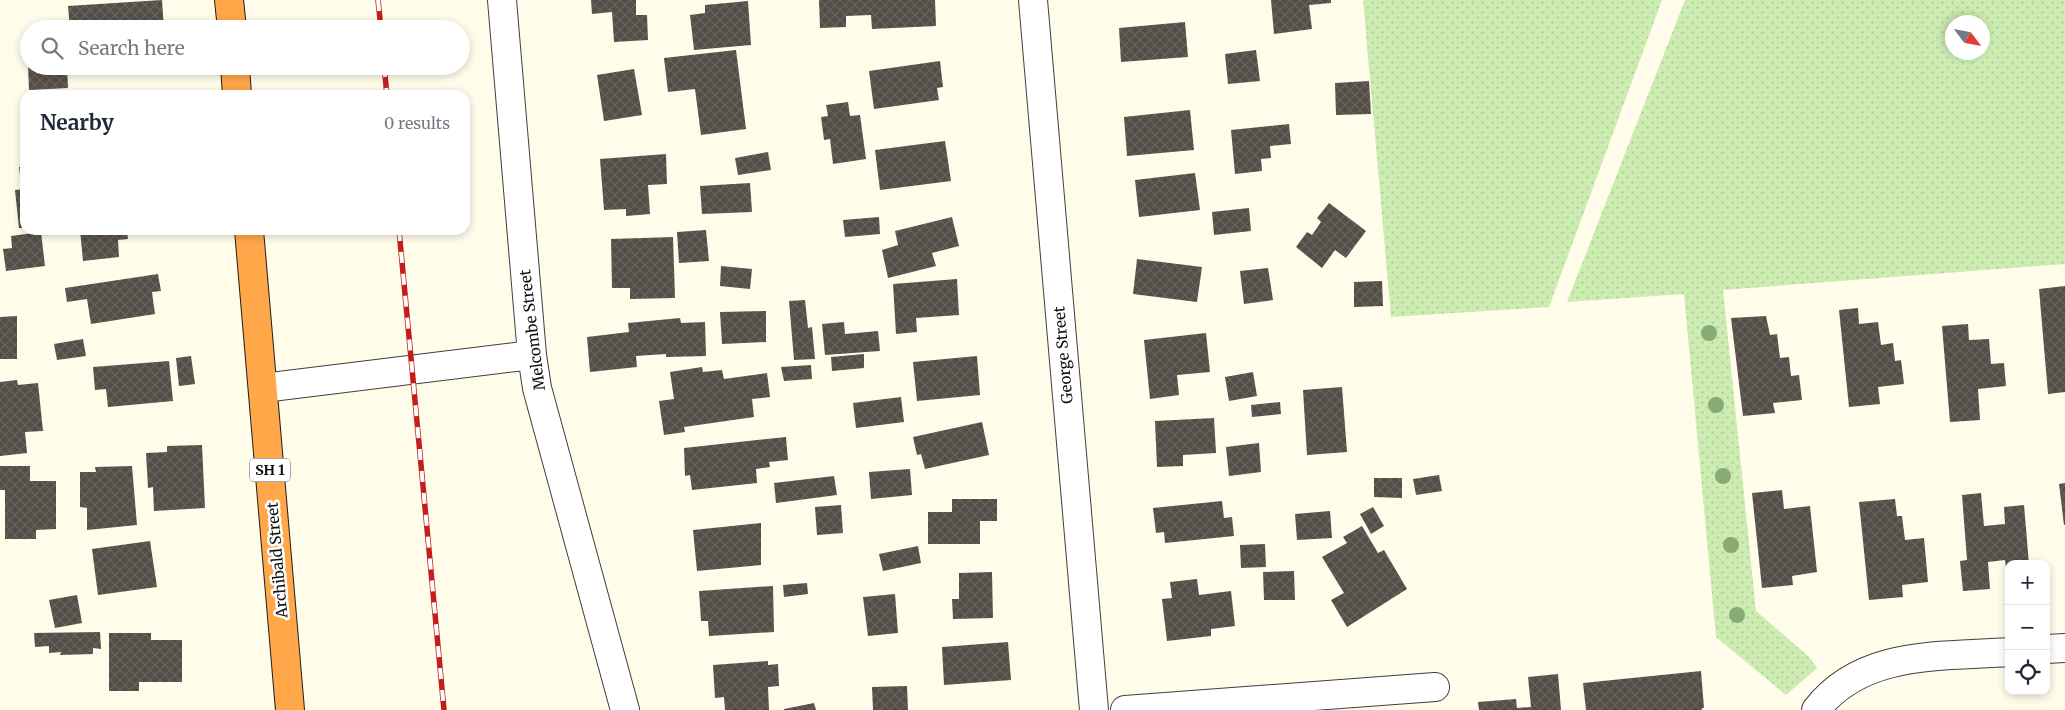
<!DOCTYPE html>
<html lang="en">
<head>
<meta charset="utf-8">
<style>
	body { margin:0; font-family:Merriweather,serif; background:#f2f2f3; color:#1f2937 }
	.controls { position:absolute; right:15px; bottom:15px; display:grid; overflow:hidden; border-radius:10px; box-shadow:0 2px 8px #0003 }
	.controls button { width:45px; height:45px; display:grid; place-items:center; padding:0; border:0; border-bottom:1px solid #e0e1e3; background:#fff; color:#1f2937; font:25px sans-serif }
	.compass { position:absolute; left:1945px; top:15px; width:45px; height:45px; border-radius:50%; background:#fff; box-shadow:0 2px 8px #0003; rotate:122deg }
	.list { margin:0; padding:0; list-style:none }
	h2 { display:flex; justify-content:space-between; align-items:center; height:65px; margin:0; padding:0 20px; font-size:21px }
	h2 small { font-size:16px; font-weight:400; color:#747a83 }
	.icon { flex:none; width:28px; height:28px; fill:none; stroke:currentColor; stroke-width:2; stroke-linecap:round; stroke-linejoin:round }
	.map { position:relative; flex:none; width:2065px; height:710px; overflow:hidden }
	.search { position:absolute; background:#fff; box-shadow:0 2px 8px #0003; left:20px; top:20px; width:450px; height:55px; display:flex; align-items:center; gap:12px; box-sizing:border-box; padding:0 18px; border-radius:28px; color:#747a83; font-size:19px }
	.panel { position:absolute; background:#fff; box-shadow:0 2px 8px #0003; left:20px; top:90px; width:450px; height:145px; border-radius:15px }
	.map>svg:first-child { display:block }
	.grass { fill:url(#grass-dots); fill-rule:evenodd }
	.building { fill:url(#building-cross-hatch) }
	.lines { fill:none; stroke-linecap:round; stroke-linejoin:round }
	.minor-casing { stroke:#3f3f3f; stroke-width:30 }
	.highway-casing { stroke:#1d1d1d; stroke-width:30 }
	.minor { stroke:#fff; stroke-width:28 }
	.highway { stroke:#ffa749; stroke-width:28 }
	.rail-casing { stroke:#c51d1b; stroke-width:5.5 }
	.rail { stroke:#fff; stroke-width:4; stroke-dasharray:11; stroke-linecap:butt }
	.tree { fill:#87aa76 }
	.labels { text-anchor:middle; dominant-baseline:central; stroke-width:5; stroke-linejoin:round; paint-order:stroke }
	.shield { fill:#fff; stroke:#555; stroke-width:1 }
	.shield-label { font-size:14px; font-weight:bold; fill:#0c0c0c }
	.street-label { font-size:15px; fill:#0c0c0c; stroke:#fff }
</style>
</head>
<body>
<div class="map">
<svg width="2065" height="710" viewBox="0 0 2065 710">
	<defs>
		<pattern id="grass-dots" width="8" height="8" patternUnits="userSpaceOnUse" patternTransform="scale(1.25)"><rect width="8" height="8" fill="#ccecb2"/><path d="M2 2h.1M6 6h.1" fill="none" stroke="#aec998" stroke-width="1.8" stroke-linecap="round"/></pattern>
		<pattern id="building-cross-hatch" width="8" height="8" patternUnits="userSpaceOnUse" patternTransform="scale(1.25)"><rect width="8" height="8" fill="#554d47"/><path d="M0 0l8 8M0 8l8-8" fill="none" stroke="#68625d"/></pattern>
	</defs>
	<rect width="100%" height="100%" fill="#fffcea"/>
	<path class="grass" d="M1363,0H1662L1549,307L1391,317Z
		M1685,0H2065V264L1723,290L1756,611L1809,657L1817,668L1786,695L1716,637L1684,294L1567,302ZM1952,22H1982V52H1952Z"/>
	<path class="building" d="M162,0L164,29H70L68,6Z
		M591,0H636V15H647L648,40L614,42L612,12L592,14Z
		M819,0H935L936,26L872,29L871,15L846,16V27L820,28Z
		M1271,0H1331V3L1309,5L1312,29L1274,34Z
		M748,1L751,45L694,50L690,15L705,13V5Z
		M1185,22L1188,57L1121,62L1119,28Z
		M736,50L746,129L701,135L695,89L668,92L664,58Z
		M1256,50L1260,81L1228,84L1225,54Z
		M940,61L943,87L937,88L939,100L874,109L869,71Z
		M28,66H67L68,88L29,90Z
		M634,69L642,115L604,121L597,75Z
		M1369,81L1371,114L1336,115L1335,83Z
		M848,102L850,116L860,115L866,159L833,164L830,139L824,140L821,117L828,116L826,105Z
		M1190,110L1194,150L1127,156L1124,117Z
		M1289,124L1291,144L1270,146L1271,158L1261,159L1262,171L1235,174L1231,130Z
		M945,141L951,181L880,190L875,150Z
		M768,152L771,170L738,175L735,158Z
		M666,154L667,184L648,185L650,214L626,216V209L604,210L600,159Z
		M19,167H25V183L21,184Z
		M1195,173L1200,210L1139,217L1135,180Z
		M750,183L752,212L702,214L700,186Z
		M25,189V228H19L15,190Z
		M1329,203L1366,231L1346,258L1335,250L1322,268L1296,247L1307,232L1312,235L1321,222L1317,218Z
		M1249,208L1251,231L1214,235L1212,212Z
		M879,217L880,234L845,237L843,220Z
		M952,217L959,246L932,253L936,266L888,278L882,250L898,245L895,231Z
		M80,230H127L128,239L118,240L119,257L83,261Z
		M706,230L709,261L679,263L677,232Z
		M41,232L45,266L6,271L3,249L12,248L11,236Z
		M673,237L675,298L630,299V288H612L611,239Z
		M1137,259L1202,267L1197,302L1133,294Z
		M721,266L752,269L750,289L720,286Z
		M1268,268L1273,300L1244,304L1240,271Z
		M158,274L161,291L152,292L155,314L91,324L87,299L67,302L65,288Z
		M957,279L959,315L916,318L917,332L896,334L893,284Z
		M1382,281L1383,306L1354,307V282Z
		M2065,286V392L2048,394L2039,289Z
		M805,300L808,328L812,327L815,359L794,360L789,301Z
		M1858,308L1859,324L1878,322L1881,345L1893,343L1895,361L1901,360L1904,384L1878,387L1880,404L1849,407L1839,310Z
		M766,311V342L722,344L720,312Z
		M17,316V359H0V317Z
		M1766,316L1770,335L1777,334L1780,358L1789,357L1791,376L1799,375L1802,400L1773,403L1775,413L1743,416L1731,318Z
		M680,318L681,323L705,322L706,356L666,357V354L636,356L637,367L590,372L587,337L629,332L628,323Z
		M844,322L845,334L878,331L880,351L825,355L822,324Z
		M1968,324L1969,340L1989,339L1991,364L2004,363L2006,386L1978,389L1980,420L1950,422L1942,326Z
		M1206,333L1210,372L1177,375L1179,395L1150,399L1144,340Z
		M83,339L86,356L57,360L54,344Z
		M864,354V368L832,371L831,357Z
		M191,356L195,384L179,386L176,358Z
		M977,356L980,395L917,401L913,362Z
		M169,361L173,401L108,407L106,389L95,390L93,367Z
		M811,365L812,379L784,381L781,367Z
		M702,367L703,372L722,370L724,379L767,373L770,397L752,399L754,417L684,427L685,432L664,435L659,401L674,399L670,372Z
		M1253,372L1257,396L1229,401L1225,377Z
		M17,380L18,385L38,383L43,431L25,432L27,453L0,456V382Z
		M1342,387L1347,452L1307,455L1303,390Z
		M901,397L904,422L856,428L853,403Z
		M1280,402L1281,414L1252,417L1251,405Z
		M1214,418L1216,453L1183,455V466L1157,467L1155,421Z
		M982,422L989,455L925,469L921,454L917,455L913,437Z
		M786,437L788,460L769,462L770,467L756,469L757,483L692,490L690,475L685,476L684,448Z
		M1259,443L1261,472L1229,476L1226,447Z
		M202,445L205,508L154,511L153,487L148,488L146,453L167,452V446Z
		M0,466H30V481H56V529L36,530V539H5V490H0Z
		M132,466L137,525L87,530V508L80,507V472H96L95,467Z
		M910,469L912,495L871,499L869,472Z
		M1439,475L1442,491L1416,495L1413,479Z
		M834,476L837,495L776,503L774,483Z
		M1374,478H1402V498L1374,497Z
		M2065,483V525H2064L2059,484Z
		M1782,490L1784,509L1810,506L1817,572L1792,576L1793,585L1762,588L1752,493Z
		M1981,493L1984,526L2005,524L2004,507L2024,505L2029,564H2009V568H2006L2005,560L1988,562L1990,589L1963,591L1960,561L1967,560L1962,495Z
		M952,499H997V521H980V544H928V512H952Z
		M1895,499L1897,516H1902L1905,540L1924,538L1928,582L1902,585L1903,597L1869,600L1859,502Z
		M1222,501L1224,518L1232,517L1234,536L1165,543L1164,532L1156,533L1153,508Z
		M841,505L843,533L817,535L815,507Z
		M1373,507L1384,526L1371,534L1360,514Z
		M1330,511L1332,538L1297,540L1295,514Z
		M761,523V565L697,571L693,530Z
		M1362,526L1378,553L1384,550L1407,589L1347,627L1331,600L1344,593L1322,557L1347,543L1343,537Z
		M150,541L157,587L98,595L92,549Z
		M1265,544L1266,567L1241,568L1240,545Z
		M918,546L921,563L883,571L879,554Z
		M1294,571L1295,600H1264L1263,572Z
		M992,572L993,618L953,619L952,599H959V573Z
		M1197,579L1199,595L1231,591L1235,626L1211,629V636L1167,641L1162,599L1172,598L1170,582Z
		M807,583L808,594L784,597L783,585Z
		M773,586L774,632L709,636L708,621H701L699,591Z
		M895,594L898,633L868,636L863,597Z
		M77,595L82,623L55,628L49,600Z
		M100,632L101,649L93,648V654L60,655L61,652L49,653V646L35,647L34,633Z
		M109,633H151V640H182V682H139V691H109Z
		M1008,642L1011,680L944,685L942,647Z
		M768,661V665L778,664L779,686L768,687L769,710H725L724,697L715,698L713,665Z
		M1701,671L1704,708H1702V710H1586L1583,683Z
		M1558,674L1561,710H1479L1478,702L1516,699L1517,708L1531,707L1528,677Z
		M907,686L908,710H873L872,687Z
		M814,703L816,710H784V709Z"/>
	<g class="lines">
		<defs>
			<path id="minor" d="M502,0L532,355L537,388L625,710
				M1033,0L1094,710
				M263,388L532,355
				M2046,649L2065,648
				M1125,710L1435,687
				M1816,710C1862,650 1941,657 2009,652"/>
			<path id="highway" d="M229,0L232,29
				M235,66L237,95
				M249,230L290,710"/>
		</defs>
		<use href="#minor" class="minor-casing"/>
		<use href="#highway" class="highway-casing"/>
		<use href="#minor" class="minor"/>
		<use href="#highway" class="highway"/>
		<defs>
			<path id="rail" d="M378,0L381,29
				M384,66L387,95
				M399,230L444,710"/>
		</defs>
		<use href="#rail" class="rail-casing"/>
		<use href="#rail" class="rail"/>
	</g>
	<g class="tree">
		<circle cx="1709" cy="333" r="8"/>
		<circle cx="1716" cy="405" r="8"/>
		<circle cx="1723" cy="476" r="8"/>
		<circle cx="1731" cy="545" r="8"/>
		<circle cx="1737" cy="615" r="8"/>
	</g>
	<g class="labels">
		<rect class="shield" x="250" y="458.5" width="40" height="23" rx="4"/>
		<g class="shield-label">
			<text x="270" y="470">SH 1</text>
		</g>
		<g class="street-label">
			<text transform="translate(532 330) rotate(-97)">Melcombe Street</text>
			<text transform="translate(1063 355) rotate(-95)">George Street</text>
			<text transform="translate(277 560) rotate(-95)">Archibald Street</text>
		</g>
	</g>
</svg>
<div class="controls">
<button>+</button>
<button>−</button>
<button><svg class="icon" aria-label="locate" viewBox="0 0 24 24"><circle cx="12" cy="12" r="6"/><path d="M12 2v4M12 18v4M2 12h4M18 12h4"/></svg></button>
</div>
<svg class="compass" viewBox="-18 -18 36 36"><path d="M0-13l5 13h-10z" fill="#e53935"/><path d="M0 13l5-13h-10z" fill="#747a83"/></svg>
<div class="search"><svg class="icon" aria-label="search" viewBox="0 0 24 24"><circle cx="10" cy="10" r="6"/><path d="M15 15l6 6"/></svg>Search here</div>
<section class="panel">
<h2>Nearby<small>0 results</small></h2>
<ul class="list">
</ul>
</section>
</div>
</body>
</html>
